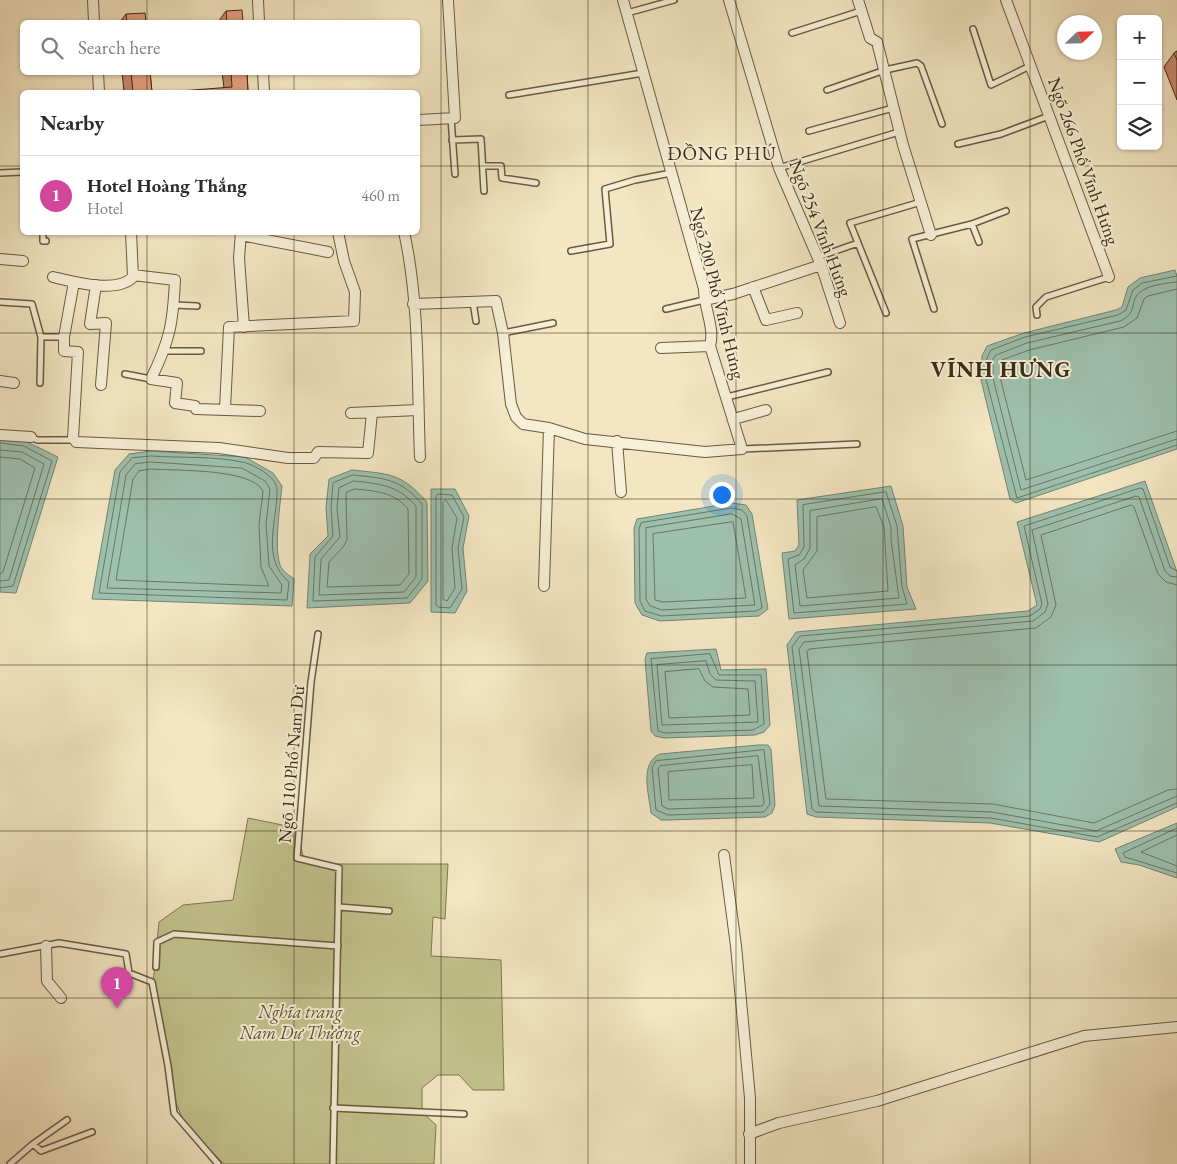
<!DOCTYPE html>
<html lang="en">
<head>
<meta charset="utf-8">
<style>
	body { margin:0; font-family:"EB Garamond",serif; background:#f2f2f3; color:#2b2b33 }
	.controls { position:absolute; right:15px; top:15px; display:grid; overflow:hidden; border-radius:8px; box-shadow:0 1px 4px #0004 }
	.controls button { width:45px; height:45px; display:grid; place-items:center; padding:0; border:0; border-bottom:1px solid #e1e1e2; background:#fff; color:#2b2b33; font:25px sans-serif }
	.compass { position:absolute; left:1057px; top:15px; width:45px; height:45px; border-radius:50%; background:#fff; box-shadow:0 1px 4px #0004; rotate:67deg }
	.you { position:absolute; left:721px; top:494px; width:18px; height:18px; margin:-12px; border:4px solid #fff; border-radius:50%; background:#1a73e8; box-shadow:0 0 0 8px #1a73e833 }
	.badge { display:grid; place-items:center; width:32px; height:32px; border-radius:50%; background:#8f2418; color:#fff; font-size:16px; font-weight:700 }
	.pin { position:absolute; translate:-50% -41px; filter:drop-shadow(0 1px 2px #0008) }
	.pin::after { content:''; position:absolute; top:26px; width:18px; height:15px; background:inherit; clip-path:polygon(0 0,100% 0,50% 100%) }
	.list { margin:0; padding:0; list-style:none }
	h2 { display:flex; justify-content:space-between; align-items:center; height:65px; margin:0; padding:0 20px; font-size:21px }
	h2 small { font-size:16px; font-weight:400; color:#7c7c81 }
	.list li { display:grid; grid-template-columns:32px 1fr auto; gap:15px; align-items:center; box-sizing:border-box; height:80px; padding:0 20px; border-top:1px solid #e1e1e2 }
	.list b { display:block; font-size:19px; white-space:nowrap }
	.list p { margin:0; font-size:16px; white-space:nowrap; color:#7c7c81 }
	.list em { font-size:16px; font-style:normal; color:#7c7c81 }
	.icon { flex:none; width:28px; height:28px; fill:none; stroke:currentColor; stroke-width:2; stroke-linecap:round; stroke-linejoin:round }
	.map { position:relative; flex:none; width:1177px; height:1164px; overflow:hidden }
	.search { position:absolute; background:#fff; box-shadow:0 1px 4px #0004; left:20px; top:20px; width:400px; height:55px; display:flex; align-items:center; gap:12px; box-sizing:border-box; padding:0 18px; border-radius:8px; color:#7c7c81; font-size:19px }
	.panel { position:absolute; background:#fff; box-shadow:0 1px 4px #0004; left:20px; top:90px; width:400px; height:145px; border-radius:8px }
	.map>svg:first-child { display:block }
	.green { fill:#c3c38e; stroke:#807752 }
	.water { fill:#9dc0ae; stroke:#768471 }
	.lines { fill:none; stroke-linecap:round; stroke-linejoin:round }
	.shore { stroke:#6c7662; stroke-width:1 }
	.lane-casing { stroke:#6a5a40; stroke-width:8 }
	.street-casing { stroke:#6a5a40; stroke-width:12 }
	.lane { stroke:#f7efd7; stroke-width:5 }
	.street { stroke:#f7efd7; stroke-width:10 }
	.wall { fill:#c78a70; stroke:#3c2b15 }
	.building { fill:#e7a182; stroke:#3c2b15 }
	.grid { fill:none; stroke:#3c2b15; stroke-width:1; stroke-opacity:0.55 }
	.labels { text-anchor:middle; dominant-baseline:central; stroke-width:4; stroke-linejoin:round; paint-order:stroke }
	.street-label { font-size:18px; fill:#3c2b15; stroke:#f7efd7 }
	.park-label { font-size:18px; font-style:italic; fill:#5e5133; stroke:#f7efd7 }
	.neighbourhood-label { font-size:19px; letter-spacing:1px; fill:#3c2b15; stroke:#f7efd7 }
	.district-label { font-size:22px; font-weight:bold; letter-spacing:1px; fill:#3c2b15; stroke:#f7efd7 }
</style>
</head>
<body>
<div class="map">
<svg width="1177" height="1164" viewBox="0 0 1177 1164">
	<rect width="100%" height="100%" fill="#f3e6c2"/>
	<filter id="stains"><feTurbulence type="fractalNoise" baseFrequency=".004" numOctaves="4"/><feColorMatrix values="0 0 0 0 .2 0 0 0 0 .09 0 0 0 0 .02 0 0 0 .5 -.17"/></filter>
	<radialGradient id="worn" r=".72"><stop offset=".6" stop-color="#630" stop-opacity="0"/><stop offset="1" stop-color="#630" stop-opacity=".3"/></radialGradient>
	<path class="green" d="M248,818L297,828L303,856L331,864H448L445,919L433,917L431,956L501,960L504,1090H473L459,1075H438L422,1088V1112L436,1125L434,1164H224L185,1124L172,1094L153,984L159,922L183,905L233,900Z"/>
	<path class="water" d="M1175,270L1177,276V449L1016,503L1010,499L981,380L982,356L987,346L1024,333L1116,310L1122,307L1128,287L1140,278Z
		M0,438L25,441L58,457L16,593L0,592Z
		M151,451L245,457L273,473L282,486C280,505 274,547 280,565C283,572 289,575 294,579L292,606L92,599L115,470L129,454Z
		M352,470C390,474 401,473 427,502L428,581L410,603L307,608L310,554L328,536L326,508L329,479Z
		M1145,481L1177,572V807L1099,842L990,823L816,817L807,814L787,645L796,632L1028,611L1037,605L1017,522Z
		M891,486L903,526L907,587L916,609L789,619L782,553L795,551L799,545L797,500Z
		M431,489H455L469,516L463,548L467,591L455,613L431,612Z
		M732,503L746,505L752,514L768,609L759,616L660,621L642,615L635,603L634,528L637,519Z
		M716,649L721,670L766,669L770,725L764,732L755,735L664,738L655,736L651,731L645,659L647,653Z
		M758,745H768L771,749L775,805L772,813L765,817L667,820H661L651,813C649,794 639,763 660,754Z
		M1177,823V878L1139,865L1121,862L1115,849Z"/>
	<g class="lines">
		<path class="shore" d="M1177,276L1142,283L1133,290L1126,310L1118,315L1025,337L991,350L987,358L986,379L1017,498L1177,445
			M1177,282C1167,283 1147,285 1139,293C1129,303 1138,313 1120,321L1027,343L996,355L993,359V378L1021,490L1177,439
			M1177,289L1148,296L1144,299L1137,318L1124,327L1029,350L1002,360L1000,377L1026,480L1177,431
			M0,443L24,446L52,461L13,586L0,588
			M0,450L22,452L44,464L9,580L0,581
			M151,456C180,458 214,456 242,462C253,464 276,476 277,489C278,520 260,558 289,582L287,600L99,593L120,472L132,458Z
			M0,457L20,459L35,468L3,572L0,574
			M151,462L242,468L265,481L270,489L266,524L269,566L282,585L281,593L107,588L126,475L135,464Z
			M152,469C176,471 251,468 263,491L259,525L261,567L269,586L116,580L133,479L139,471Z
			M353,475C384,478 401,479 422,504V579L407,598L313,601L315,557L333,536L331,508L333,483Z
			M354,481C381,484 397,485 416,506V577L404,592L319,595L321,559L340,537L337,508L339,488Z
			M355,489C376,491 394,492 408,509L409,574L400,585L327,587L329,562L343,547L347,540L346,493Z
			M886,492L897,526L902,587L907,604L794,613L788,559L799,555L804,547L803,505Z
			M438,494L452,495L464,517L458,548L462,589L450,608L438,607L436,605V497Z
			M882,499L891,527V540L899,598L800,606L795,565L804,559L810,548V511Z
			M446,500L457,518L452,548L455,588L447,601L443,599V503Z
			M876,507L884,527L888,591L807,598L803,570L817,551V517Z
			M732,508L742,510L747,516L762,608L756,611L661,616L645,611L640,601L639,529L641,523Z
			M732,514L741,519L755,605L662,610L650,606L646,599V528Z
			M733,522L746,598L663,602L655,600L653,534Z
			M1177,571L1170,567L1143,489L1140,488L1024,526L1042,604L1040,609L1030,616L800,636L792,647L812,809L816,812L991,818L1097,837L1177,803
			M1177,577L1170,576L1165,571L1139,497L1136,496L1032,530L1048,604L1045,612L1033,621L804,642L799,649L819,806L992,812L1096,831L1177,796
			M1177,585L1166,582L1158,574L1134,507L1131,505L1041,535L1056,605L1051,617L1036,628L809,649L807,652L826,799L993,804L1094,823L1168,790L1177,789
			M710,654L719,675H761L764,724L753,730L665,733L658,731L651,659Z
			M706,661L710,674L716,680L755,681L758,722L662,725L657,665Z
			M699,669L705,681L713,687L748,689L750,715L669,718L665,672Z
			M764,750L770,804L764,812L668,815L656,810L652,767L656,761Z
			M758,756L764,803L762,806L668,809L662,806L658,769L660,766Z
			M752,765L754,798L669,800L668,772Z
			M1177,828L1123,853L1125,857L1177,873
			M1177,835L1141,852L1177,866"/>
		<defs>
			<path id="lane" d="M627,13L674,0
				M973,29L991,85L1030,66
				M792,33L861,11
				M827,90L885,70L917,63L921,66L942,124
				M509,95L643,73
				M451,118L455,174
				M809,131L893,108
				M452,140L481,139L484,191
				M958,144L1001,134L1049,116
				M484,166H501L502,178L536,183
				M779,168L899,132
				M0,173L22,172
				M972,224L1006,211
				M43,232V241H46
				M858,243L850,223L921,202
				M571,251L610,244L605,189L635,180L671,173
				M818,257L858,243L886,313
				M0,302L32,304L41,337
				M473,302L476,321
				M174,305L197,306
				M666,309L704,300
				M934,309L912,239L972,224L979,242
				M1037,315L1036,307L1046,297L1109,277
				M503,333L553,323
				M165,351H201
				M125,374L151,379
				M40,383L41,337H64
				M727,397L828,372
				M31,437L37,440H74
				M742,449L857,444
				M318,634L311,682L297,858L339,868L333,1164
				M339,907L389,911
				M0,954L59,943L126,954L129,973L152,982L168,1066L174,1113L218,1164
				M156,967L157,942L174,934L338,946
				M333,1108L464,1114
				M33,1144L41,1151L92,1132
				M10,1164L33,1144L67,1120"/>
			<path id="street" d="M93,0L94,22
				M258,0L259,22
				M729,0L779,168L821,265L840,323
				M858,0L870,38L877,42L903,145L931,235
				M1006,0L1109,277
				M98,72L99,92
				M263,72L264,92
				M418,120L455,118L448,0
				M241,232L239,258L244,327
				M404,232C420,303 417,385 420,457
				M241,235L328,252
				M0,259L23,261
				M133,275L175,280C173,323 170,340 151,379L177,383L175,403L195,406L196,409L260,411
				M53,277C74,282 117,294 133,277L131,232
				M74,282L64,337V351L78,352L73,438L76,442L219,448L288,458H314L318,452L368,453L372,413
				M96,285L90,324L106,323L101,385
				M753,287L766,320L797,313
				M704,300L733,294L821,265
				M413,304L496,301L503,333L511,404L516,417L523,424L549,428L585,439L705,452L742,449L710,346C715,327 704,309 704,289L623,0
				M661,348L710,346
				M0,381L14,383
				M225,409L229,327L354,321L355,292L344,261L338,232
				M351,413L418,410
				M734,419L766,410
				M0,435L31,437
				M617,441L621,492
				M544,586L549,428
				M724,855L736,946L750,1098V1164
				M46,946L47,981L61,998
				M749,1134L779,1123L877,1101L1084,1036L1177,1027"/>
		</defs>
		<use href="#lane" class="lane-casing"/>
		<use href="#street" class="street-casing"/>
		<use href="#lane" class="lane"/>
		<use href="#street" class="street"/>
	</g>
	<path class="wall" d="M226,11L243,22H218Z
		M126,14L146,22H120Z
		M1177,51V100L1164,67L1174,53Z
		M122,72H150L152,92H124Z
		M222,72H247L248,92L224,88Z"/>
	<path class="building" d="M242,10L243,22H227L226,11Z
		M145,13L146,22H127L126,14Z
		M1177,51V60L1174,53Z
		M131,72H150L152,92H133Z
		M231,72H247L248,92H167L232,87Z"/>
	<path class="grid" d="M147,0V22M294,0V22M441,0V1164M588,0V1164M736,0V1164M883,0V1164M1030,0V1164M147,72V92M294,72V92M0,166H22M418,166H1177M147,232V1164M294,232V1164M0,333H1177M0,499H1177M0,665H1177M0,831H1177M0,998H1177"/>
	<g class="labels">
		<g class="street-label">
			<text transform="translate(1084 161) rotate(70)">Ngõ 266 Phố Vĩnh Hưng</text>
			<text transform="translate(821 228) rotate(69)">Ngõ 254 Vĩnh Hưng</text>
			<text transform="translate(718 293) rotate(76)">Ngõ 200 Phố Vĩnh Hưng</text>
			<text transform="translate(291 764) rotate(-85)">Ngõ 110 Phố Nam Dư</text>
		</g>
		<g class="park-label">
			<text x="300" y="1011">Nghĩa trang<tspan x="300" dy="21">Nam Dư Thượng</tspan></text>
		</g>
		<g class="neighbourhood-label">
			<text x="722" y="153">ĐỒNG PHÚ</text>
		</g>
		<g class="district-label">
			<text x="1001" y="369">VĨNH HƯNG</text>
		</g>
	</g>
	<rect width="100%" height="100%" filter="url(#stains)"/>
	<rect width="100%" height="100%" fill="url(#worn)"/>
</svg>
<div class="controls">
<button>+</button>
<button>−</button>
<button><svg class="icon" aria-label="layers" viewBox="0 0 24 24"><path d="M12 4l9 5-9 5-9-5zM3 14l9 5 9-5"/></svg></button>
</div>
<svg class="compass" viewBox="-18 -18 36 36"><path d="M0-13l5 13h-10z" fill="#e53935"/><path d="M0 13l5-13h-10z" fill="#7c7c81"/></svg>
<div class="you"></div>
<div class="pin badge" style="left:117px;top:1008px;background:#d1479c">1</div>
<div class="search"><svg class="icon" aria-label="search" viewBox="0 0 24 24"><circle cx="10" cy="10" r="6"/><path d="M15 15l6 6"/></svg>Search here</div>
<section class="panel">
<h2>Nearby<small></small></h2>
<ul class="list">
<li><span class="badge" style="background:#d1479c">1</span><div><b>Hotel Hoàng Thắng</b><p>Hotel</p></div><em>460 m</em></li>
</ul>
</section>
</div>
</body>
</html>
